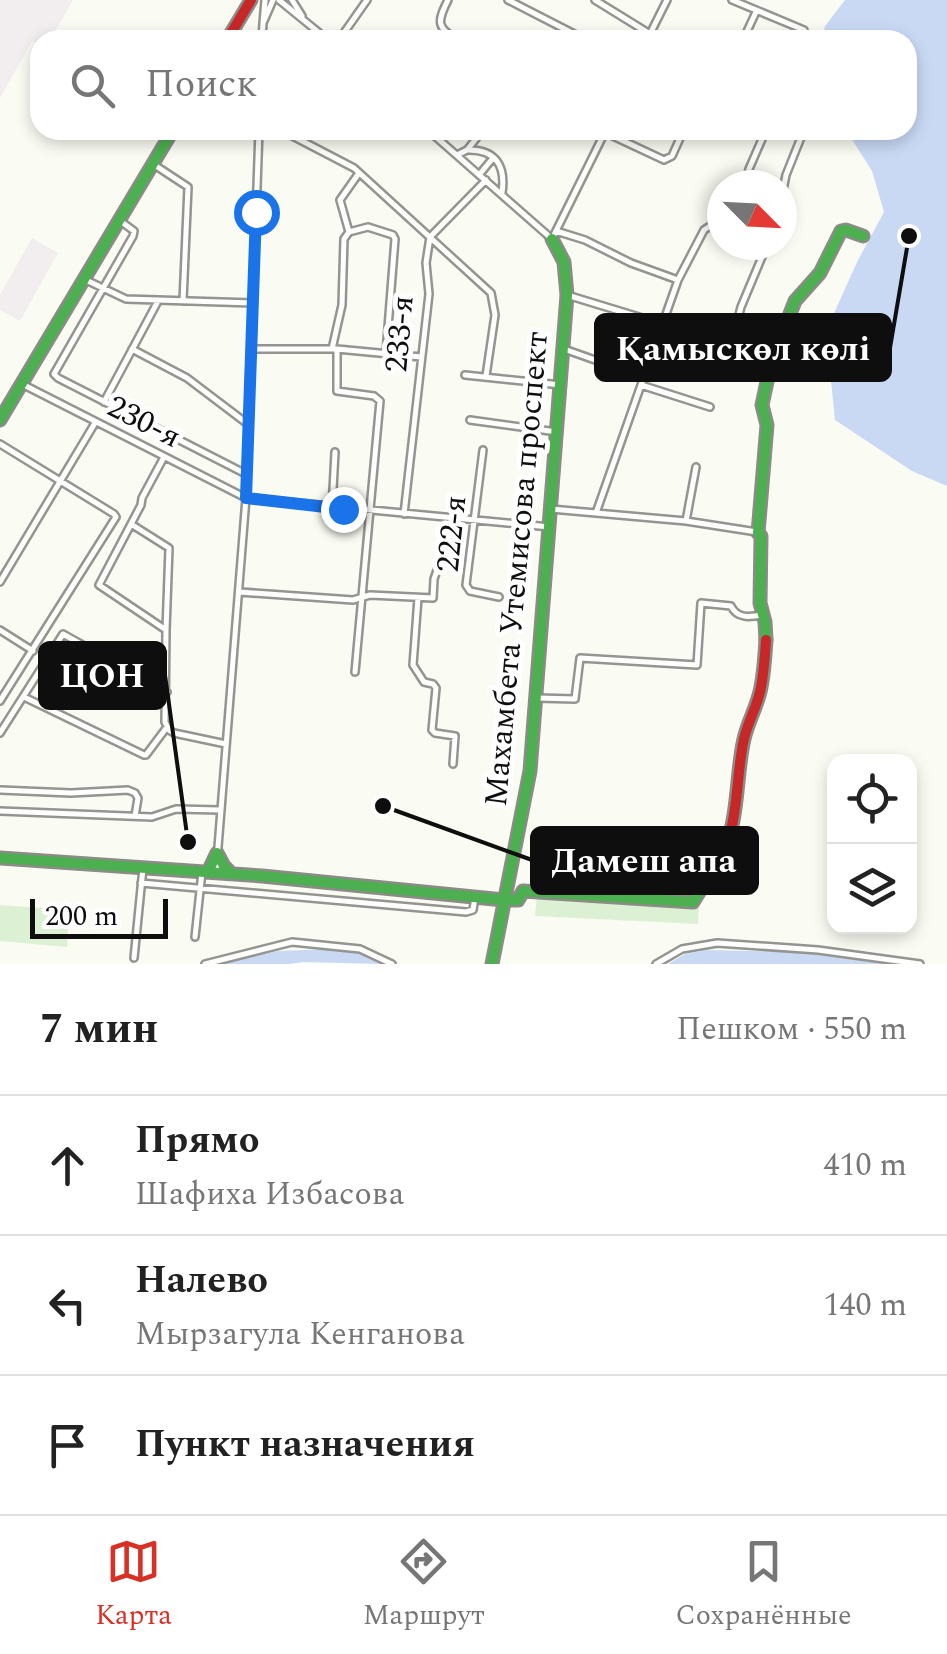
<!DOCTYPE html>
<html lang="ru">
<head>
<meta charset="utf-8">
<style>
	body { margin:0; font-family:Spectral,serif; background:#f6f6f6; color:#222 }
	.controls { position:absolute; right:30px; bottom:30px; display:grid; overflow:hidden; border-radius:20px; box-shadow:0 5px 15px #0003 }
	.controls button { width:90px; height:90px; display:grid; place-items:center; padding:0; border:0; border-bottom:2px solid #e0e0e0; background:#fff; color:#222; font:50px sans-serif }
	.compass { position:absolute; left:707px; top:170px; width:90px; height:90px; border-radius:50%; background:#fff; box-shadow:0 5px 15px #0003; rotate:114deg }
	.scale { position:absolute; left:30px; bottom:25px; width:138px; box-sizing:border-box; padding-left:10px; border:5px solid #0e0e0e; border-top:0; font-size:28px; line-height:35px; white-space:nowrap; color:#0e0e0e; -webkit-text-stroke:8px #fff; paint-order:stroke }
	.stop { position:absolute; width:30px; height:30px; margin:-22px; border:8px solid #1a73e8; border-radius:50%; background:#fff }
	.stop.end { background:#1a73e8; border-color:#fff; box-shadow:0 2px 10px #0008 }
	.list { margin:0; padding:0; list-style:none }
	h2 { display:flex; justify-content:space-between; align-items:center; height:130px; margin:0; padding:0 40px; font-size:42px }
	h2 small { font-size:32px; font-weight:400; color:#767676 }
	.list li { display:grid; grid-template-columns:65px 1fr auto; gap:30px; align-items:center; box-sizing:border-box; height:140px; padding:0 40px; border-top:2px solid #e0e0e0 }
	.list b { display:block; font-size:38px; white-space:nowrap }
	.list p { margin:0; font-size:32px; white-space:nowrap; color:#767676 }
	.list em { font-size:32px; font-style:normal; color:#767676 }
	.icon { flex:none; width:55px; height:55px; fill:none; stroke:currentColor; stroke-width:2; stroke-linecap:round; stroke-linejoin:round }
	.map { position:relative; flex:none; width:947px; height:964px; overflow:hidden }
	.search { position:absolute; background:#fff; box-shadow:0 5px 15px #0003; left:30px; right:30px; top:30px; height:110px; display:flex; align-items:center; gap:25px; box-sizing:border-box; padding:0 35px; border-radius:30px; color:#767676; font-size:38px }
	.sheet { height:550px; background:#fff }
	nav { display:flex; justify-content:space-around; align-items:center; box-sizing:border-box; height:140px; border-top:2px solid #e0e0e0; background:#fff; font-size:28px; color:#767676 }
	nav a { display:grid; justify-items:center; gap:5px }
	nav .on { color:#d93025 }
	.map>svg:first-child { display:block }
	.industrial { fill:#f2edee }
	.green { fill:#dcf1d3 }
	.water { fill:#c9d9f4 }
	.lines { fill:none; stroke-linecap:round; stroke-linejoin:round }
	.street-casing { stroke:#949591; stroke-width:10 }
	.fast-casing { stroke:#8b8b87; stroke-width:15 }
	.jam-casing { stroke:#8b8b87; stroke-width:15 }
	.street { stroke:#fefefd; stroke-width:5 }
	.fast { stroke:#4caf50; stroke-width:10 }
	.jam { stroke:#c62828; stroke-width:10 }
	.route { stroke:#1a73e8; stroke-width:12 }
	.labels { text-anchor:middle; dominant-baseline:central; stroke-width:10; stroke-linejoin:round; paint-order:stroke }
	.street-label { font-size:32px; fill:#0e0e0e; stroke:#fff }
	.leader { fill:none; stroke:#0e0e0e; stroke-width:4 }
	.callout-dot { fill:#0e0e0e; stroke:#fff; stroke-width:4 }
	.callout { fill:#0e0e0e; stroke:#0e0e0e; stroke-width:4 }
	.callout-label { font-size:35px; text-anchor:middle; font-weight:bold; fill:#fff }
</style>
</head>
<body>
<div class="map">
<svg width="947" height="964" viewBox="0 0 947 964">
	<rect width="100%" height="100%" fill="#fafbf2"/>
	<path class="industrial" d="M0,0H73L50,40H40V44L32,41L0,98Z
		M32,238L58,253L20,321L0,310V295Z"/>
	<path class="green" d="M537,894L699,906L698,924L535,916Z
		M0,905L69,910L67,947L0,941Z"/>
	<path class="water" d="M845,0H947V486L912,471L835,420L826,331L858,260L884,212L872,171L846,130H907V40H822L825,26Z
		M330,949L360,953L383,964L303,962L289,964H215L279,951Z
		M707,950L802,952L897,964H668L685,954Z"/>
	<g class="lines">
		<defs>
			<path id="street" d="M265,0L263,23L273,0
				M279,0L328,40
				M292,0L302,16
				M448,0C437,22 436,28 459,40
				M508,0L586,40
				M595,0L650,34
				M732,0L804,30L805,40
				M262,40L263,23
				M339,40L367,0
				M647,40L667,0
				M743,40L756,12
				M281,130L354,168L491,293L495,315L486,376
				M428,130L552,239L606,130
				M600,130L664,160L672,156L681,136L687,130
				M467,150C496,149 506,166 502,193
				M457,155L467,150L483,130
				M153,164L188,187L183,301
				M479,175L493,158
				M746,185L749,169L766,130
				M782,195L786,175L804,130
				M119,220L134,231L133,236L54,374L58,378L246,474
				M556,231L585,240L631,263L678,280
				M349,232L340,200L359,173
				M756,245L765,250
				M86,280L126,299L253,303
				M567,295L662,324L771,363
				M730,348L741,307L767,245
				M132,349L187,378L249,425
				M251,349H337L421,357
				M332,349L342,305L344,239L349,232L368,227L393,235L395,239L386,353
				M337,349V391L374,396L380,401L355,672
				M564,349L643,377
				M465,375L561,385
				M22,384L246,498L550,527
				M641,385L710,407
				M104,402L157,303
				M470,420L557,432
				M0,444L114,514L116,517L0,701
				M483,450L466,585L470,591L499,597
				M164,457L142,498L141,505L99,585L166,630L165,722L169,730L174,733L226,744
				M332,508L335,452
				M551,509L686,521L757,532
				M596,513L678,280L704,230L710,226L722,227
				M404,514L429,294L426,263L430,237L486,180
				M686,521L696,467
				M131,524L169,548L166,630
				M0,582L95,423
				M240,592L353,600L370,595L433,598L434,579L455,519
				M418,598L413,665L424,682L433,684L436,688L432,730L435,733L455,736L453,764
				M0,630L33,651
				M24,697L144,755H146L167,727
				M537,698L575,699L580,658L697,665L701,603L731,606C737,619 750,617 763,615
				M0,733L63,634L167,692
				M0,790L71,793L128,790L135,793L138,798L135,816
				M0,811L152,817L176,809L220,810
				M216,872L246,498L259,130
				M141,883L466,912L473,910L475,897
				M195,937L202,872
				M134,958L143,868
				M205,964L292,942L360,949L392,964
				M656,964L682,949L717,943L818,950L920,964"/>
			<path id="fast" d="M0,420L173,130
				M766,640L765,622L760,603L761,536L758,533L767,425L762,405L771,363L795,301L820,273L841,231L846,230L863,236
				M0,858L262,876L504,900H518L523,891L693,902L719,860
				M208,872L217,853L224,866L232,874
				M492,964L530,771L567,295L564,262L552,239"/>
			<path id="jam" d="M227,40L251,0
				M719,860C740,825 735,778 744,739C748,721 758,705 761,687C764,672 765,656 766,640"/>
		</defs>
		<use href="#street" class="street-casing"/>
		<use href="#fast" class="fast-casing"/>
		<use href="#jam" class="jam-casing"/>
		<use href="#street" class="street"/>
		<use href="#fast" class="fast"/>
		<use href="#jam" class="jam"/>
	</g>
	<g class="lines">
		<path class="route" d="M256,212L246,498L343,509"/>
	</g>
	<g class="labels">
		<g class="street-label">
			<text transform="translate(400 334) rotate(-85)">233-я</text>
			<text transform="translate(144 422) rotate(27)">230-я</text>
			<text transform="translate(452 534) rotate(-84)">222-я</text>
			<text transform="translate(517 569) rotate(-85)">Махамбета Утемисова проспект</text>
		</g>
	</g>
	<path class="leader" d="M909 236L890 348M188 842L165 675M383 806L532 860"/>
	<g class="callout-dot">
		<circle cx="909" cy="236" r="10"/>
		<circle cx="188" cy="842" r="10"/>
		<circle cx="383" cy="806" r="10"/>
	</g>
	<g class="callout">
		<rect x="596" y="315" width="294" height="65" rx="10"/>
		<rect x="40" y="643" width="125" height="65" rx="10"/>
		<rect x="532" y="828" width="225" height="65" rx="10"/>
	</g>
	<g class="callout-label">
		<text x="743" y="360">Қамыскөл көлі</text>
		<text x="102" y="687">ЦОН</text>
		<text x="644" y="872">Дамеш апа</text>
	</g>
</svg>
<div class="controls">
<button><svg class="icon" aria-label="locate" viewBox="0 0 24 24"><circle cx="12" cy="12" r="6"/><path d="M12 2v4M12 18v4M2 12h4M18 12h4"/></svg></button>
<button><svg class="icon" aria-label="layers" viewBox="0 0 24 24"><path d="M12 4l9 5-9 5-9-5zM3 14l9 5 9-5"/></svg></button>
</div>
<svg class="compass" viewBox="-18 -18 36 36"><path d="M0-13l5 13h-10z" fill="#e53935"/><path d="M0 13l5-13h-10z" fill="#767676"/></svg>
<div class="scale">200 m</div>
<div class="stop" style="left:256px;top:212px"></div>
<div class="stop end" style="left:343px;top:509px"></div>
<div class="search"><svg class="icon" aria-label="search" viewBox="0 0 24 24"><circle cx="10" cy="10" r="6"/><path d="M15 15l6 6"/></svg>Поиск</div>
</div>
<section class="sheet">
<h2>7 мин<small>Пешком · 550 m</small></h2>
<ul class="list">
<li><svg class="icon" aria-label="ahead" viewBox="0 0 24 24"><path d="M12 20V5M6 11l6-6 6 6"/></svg><div><b>Прямо</b><p>Шафиха Избасова</p></div><em>410 m</em></li>
<li><svg class="icon" aria-label="left" viewBox="0 0 24 24"><path d="M17 20v-9H6M10 6l-5 5 5 5"/></svg><div><b>Налево</b><p>Мырзагула Кенганова</p></div><em>140 m</em></li>
<li><svg class="icon" aria-label="arrive" viewBox="0 0 24 24"><path d="M6 21V4h12l-3 4 3 4H6"/></svg><div><b>Пункт назначения</b></div></li>
</ul>
</section>
<nav>
<a class="on"><svg class="icon" aria-label="map" viewBox="0 0 24 24"><path d="M3 6l6-2 6 2 6-2v14l-6 2-6-2-6 2zM9 4v14M15 6v14"/></svg>Карта</a>
<a><svg class="icon" aria-label="directions" viewBox="0 0 24 24"><path d="M12 3l9 9-9 9-9-9zM9 14v-3h6M13 9l2 2-2 2"/></svg>Маршрут</a>
<a><svg class="icon" aria-label="saved" viewBox="0 0 24 24"><path d="M7 4h10v16l-5-4-5 4z"/></svg>Сохранённые</a>
</nav>
</body>
</html>
